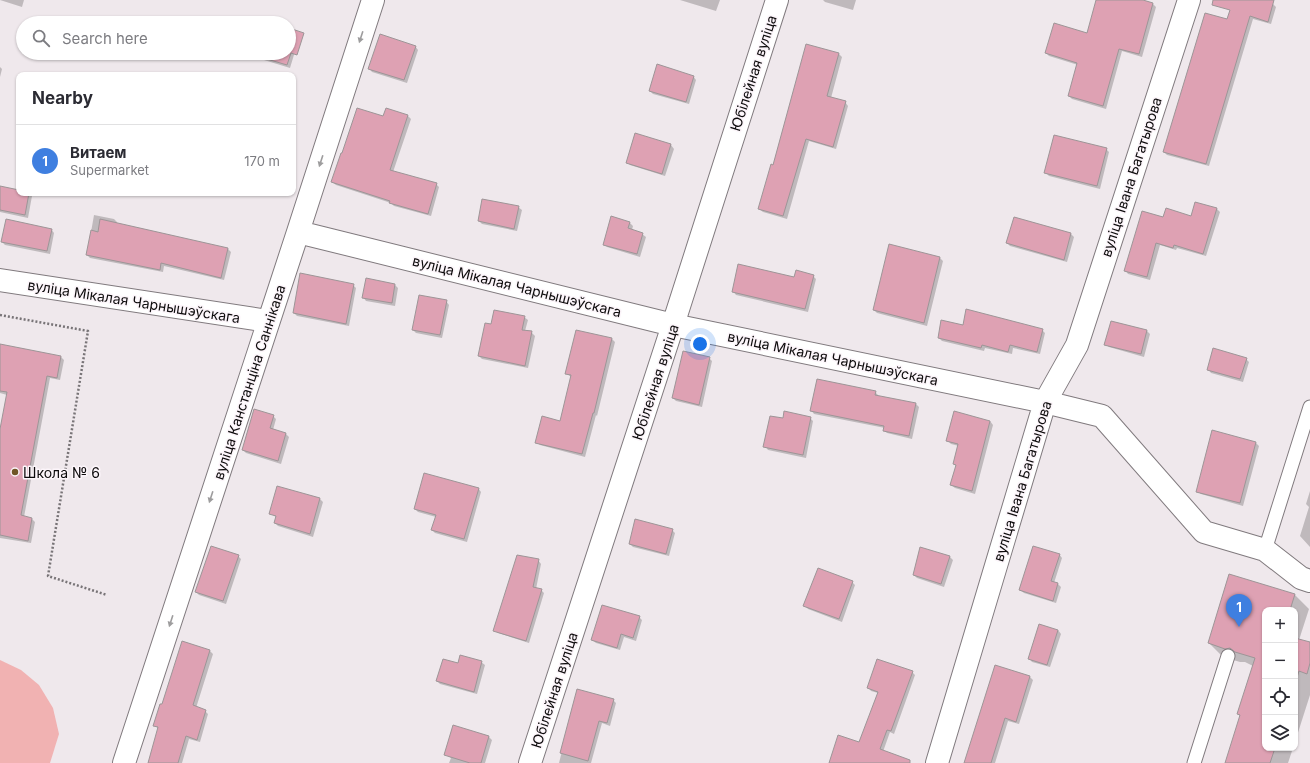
<!DOCTYPE html>
<html lang="en">
<head>
<meta charset="utf-8">
<style>
	body { margin:0; font-family:Inter,sans-serif; background:#f7f7f7; color:#2b2b33 }
	.controls { position:absolute; right:12px; bottom:12px; display:grid; overflow:hidden; border-radius:8px; box-shadow:0 1px 3px #0004 }
	.controls button { width:36px; height:36px; display:grid; place-items:center; padding:0; border:0; border-bottom:1px solid #e1e1e2; background:#fff; color:#2b2b33; font:20px sans-serif }
	.you { position:absolute; left:700px; top:344px; width:14px; height:14px; margin:-10px; border:3px solid #fff; border-radius:50%; background:#1a73e8; box-shadow:0 0 0 6px #1a73e833 }
	.badge { display:grid; place-items:center; width:26px; height:26px; border-radius:50%; background:#705627; color:#fff; font-size:13px; font-weight:700 }
	.pin { position:absolute; translate:-50% -33px; filter:drop-shadow(0 1px 2px #0008) }
	.pin::after { content:''; position:absolute; top:21px; width:14px; height:12px; background:inherit; clip-path:polygon(0 0,100% 0,50% 100%) }
	.list { margin:0; padding:0; list-style:none }
	h2 { display:flex; justify-content:space-between; align-items:center; height:52px; margin:0; padding:0 16px; font-size:17px }
	h2 small { font-size:13px; font-weight:400; color:#7c7c81 }
	.list li { display:grid; grid-template-columns:26px 1fr auto; gap:12px; align-items:center; box-sizing:border-box; height:72px; padding:0 16px; border-top:1px solid #e1e1e2 }
	.list b { display:block; font-size:15px; white-space:nowrap }
	.list p { margin:0; font-size:13px; white-space:nowrap; color:#7c7c81 }
	.list em { font-size:13px; font-style:normal; color:#7c7c81 }
	.icon { flex:none; width:22px; height:22px; fill:none; stroke:currentColor; stroke-width:2; stroke-linecap:round; stroke-linejoin:round }
	.map { position:relative; flex:none; width:1310px; height:763px; overflow:hidden }
	.search { position:absolute; background:#fff; box-shadow:0 1px 3px #0004; left:16px; top:16px; width:280px; height:44px; display:flex; align-items:center; gap:10px; box-sizing:border-box; padding:0 14px; border-radius:22px; color:#7c7c81; font-size:15px }
	.panel { position:absolute; background:#fff; box-shadow:0 1px 3px #0004; left:16px; top:72px; width:280px; height:124px; border-radius:8px }
	.map>svg:first-child { display:block }
	.green { fill:#f1b2b2 }
	.shadow { fill:#0003 }
	.building { fill:#dea1b3; stroke:#9d9597 }
	.lines { fill:none; stroke-linecap:round; stroke-linejoin:round }
	.lane-casing { stroke:#807a7e; stroke-width:15 }
	.street-casing { stroke:#807a7e; stroke-width:24 }
	.path { stroke:#787477; stroke-width:2.5; stroke-dasharray:2 2; stroke-linecap:butt }
	.lane { stroke:#fff; stroke-width:13 }
	.street { stroke:#fff; stroke-width:22 }
	.oneway { fill:#9e9d9e }
	.poi-dot { fill:#705627; stroke:#fcf5fa; stroke-width:1.5 }
	.labels { text-anchor:middle; dominant-baseline:central; stroke-width:3; stroke-linejoin:round; paint-order:stroke }
	.street-label { font-size:14px; fill:#0d0b0c; stroke:#fcf5fa }
	.poi-label { font-size:14px; fill:#0d0b0c; stroke:#fcf5fa; text-anchor:start }
</style>
</head>
<body>
<div class="map">
<svg width="1310" height="763" viewBox="0 0 1310 763">
	<rect width="100%" height="100%" fill="#efe8ec"/>
	<path class="green" d="M0,660L21,670L39,685L53,708L59,734L50,763H0Z"/>
	<path class="shadow" d="M0,0H24L22,7Z
		M680,0H720L716,11Z
		M823,0H856L853,10L825,2Z
		M1097,0H1139L1153,4L1156,7L1142,57L1122,51L1106,109L1072,99L1069,96L1078,65L1049,56L1046,53L1087,34Z
		M1234,0H1264L1273,4L1276,7L1271,24L1253,19L1209,166L1167,155L1164,152L1228,21Z
		M289,29L300,35L290,68L264,60L261,57L262,53H289Z
		M807,45L839,54L842,57L831,98L845,102L848,106L836,149L809,141L787,219L763,212L759,209L773,166Z
		M415,46L418,50L407,83L372,72L369,68Z
		M0,67L2,69L0,77Z
		M693,76L696,80L689,104L653,94L650,91Z
		M407,115L411,119L393,172L436,184L439,187L431,216L394,206L391,203L336,185L332,182L384,118Z
		M636,134L671,145L674,149L665,176L630,165L627,162Z
		M1106,149L1109,152L1100,189L1049,176L1046,173Z
		M19,191V193H29L32,196L28,218L0,212V193Z
		M518,207L522,210L517,231L482,224L479,221Z
		M1217,209L1220,212L1206,256L1177,248L1176,250L1160,245L1150,280L1128,274L1125,270L1163,219L1192,217Z
		M94,215L114,219L117,222V224L228,249L231,252L224,280L164,266L163,272L90,258L87,255Z
		M630,223L633,226L632,230L642,234L646,237L640,257L607,247L604,244Z
		M51,229L54,233L50,254L5,245L2,242Z
		M1071,234L1074,237L1067,262L1010,246L1007,243Z
		M890,245L940,258L943,261L927,326L877,313L874,310Z
		M813,276L816,279L808,312L736,295L733,291Z
		M353,285L356,288L349,326L297,316L294,313Z
		M395,285L398,288L395,306L366,301L363,297Z
		M446,301L449,305L442,338L416,333L413,330Z
		M524,317L528,320L525,331L531,332L535,336L528,368L482,359L479,356L492,325Z
		M1112,322L1147,331L1150,334L1144,357L1109,347L1106,344Z
		M963,326L1042,330L1045,333L1040,354L1013,348L1012,354L985,348L984,351L942,341L939,338Z
		M612,339L615,342L597,416L596,415L585,457L540,445L536,442L561,422L571,377L566,373Z
		M0,345L61,357L64,360L60,380L50,378L24,517L32,519L35,522L31,543L0,538V434L7,395L0,393Z
		M709,358L712,361L702,407L676,401L673,398Z
		M1246,359L1249,362L1243,382L1211,373L1208,369Z
		M875,392L878,395V397L916,404L919,407L912,439L887,433L884,430L885,428L814,414L811,410Z
		M273,416L276,419L273,430L286,434L289,437L281,464L246,453L243,450Z
		M810,418L813,421L806,458L768,450L765,446Z
		M990,421L993,425L975,494L955,488L951,485L956,466L954,464L959,446L951,444L948,441Z
		M1213,432L1256,443L1259,446L1243,506L1201,494L1197,491Z
		M478,488L481,492L467,542L435,533L432,530L436,517L418,512L415,509Z
		M1310,491V547L1300,536L1309,507L1306,504Z
		M320,499L323,502L313,537L278,526L275,523L276,517L270,513Z
		M672,530L675,533L669,556L633,547L630,544Z
		M921,548L950,557L953,560L944,587L917,578L914,575Z
		M1059,554L1062,558L1054,583L1058,584L1061,587L1056,603L1024,593L1020,590Z
		M238,556L241,559L226,604L199,595L196,592Z
		M538,560L541,564L536,589L541,590L544,593L529,643L498,633L495,630Z
		M1230,575L1295,595L1309,609L1299,640L1310,643V695L1295,742V610H1265V748H1293L1288,763H1226L1241,717L1238,714L1253,666L1245,662H1240L1223,657L1209,643Z
		M852,582L855,585L842,622L808,609L805,605Z
		M639,617L642,620L636,641L624,637L620,650L596,643L592,640Z
		M1058,630L1061,634L1050,667L1032,662L1029,658Z
		M210,651L213,654L196,708L205,711L208,714L200,742L189,739L182,763H148L159,729L154,725L162,706Z
		M481,662L485,665L477,694L440,684L437,681L458,664Z
		M995,666L1030,677L1033,680L1019,724L1008,721L995,763H965Z
		M912,672L915,675L894,734L890,732L879,763H830L860,744L878,693L871,691L868,687Z
		M577,691L613,700L616,703L610,726L602,723L591,763H559Z
		M489,737L492,740L485,763H449L451,758L445,754Z"/>
	<path class="building" d="M1096,0H1143L1153,3L1139,54L1119,49L1103,106L1068,96L1077,63L1045,53L1054,23L1087,33Z
		M1213,0H1274L1268,22L1250,16L1206,164L1163,152L1205,13L1227,19L1230,10L1212,5Z
		M289,28L304,33L297,55L291,53L287,65L260,57L261,53H289Z
		M380,34L416,46L404,80L368,69Z
		M806,44L839,53L827,96L846,101L833,147L806,139L783,216L758,209L771,164L773,165Z
		M657,64L694,76L686,102L649,91Z
		M357,108L383,116L386,108L408,115L390,170L437,183L428,214L389,203L390,201L331,182L341,153H342Z
		M635,133L671,144L662,174L626,163Z
		M1054,135L1107,148L1097,186L1044,173Z
		M0,186L19,190V193H29L25,215L0,210Z
		M482,199L519,206L514,229L478,221Z
		M1195,202L1217,208L1203,254L1174,245L1173,248L1156,243L1147,277L1124,271L1142,211L1163,217L1166,208L1191,216Z
		M611,216L630,222L628,228L643,233L637,254L603,245Z
		M1014,217L1071,233L1064,260L1006,243Z
		M6,219L52,229L47,251L1,242Z
		M100,219L228,248L221,278L161,263L160,270L86,255L91,230L98,232Z
		M889,244L940,257L924,323L873,310Z
		M738,264L794,277L796,270L814,275L805,309L732,292Z
		M300,273L354,284L346,324L293,313Z
		M366,278L395,284L392,303L362,298Z
		M419,295L447,300L440,335L412,330Z
		M966,309L1043,329L1037,352L1010,345L1008,352L982,345L981,348L938,338L941,320L963,325Z
		M494,310L525,316L522,330L532,331L525,366L478,356L485,323L491,324Z
		M1111,321L1147,330L1141,354L1104,345Z
		M576,330L612,338L594,413H593L582,454L535,443L542,416L560,421L571,375L565,374Z
		M0,344L61,356L57,378L47,376L21,515L32,518L28,541L0,535V429L7,392L0,391Z
		M1213,348L1247,358L1240,379L1207,370Z
		M683,351L710,357L699,405L672,398Z
		M817,379L876,391L875,395L916,403L909,436L883,431L884,426L810,411Z
		M254,409L274,415L270,428L286,433L278,461L242,450Z
		M784,411L811,417L803,455L763,447L770,416L783,418Z
		M954,411L990,421L972,491L950,485L956,465L953,464L958,444L946,441Z
		M1212,430L1256,442L1240,503L1196,492Z
		M424,473L479,488L464,539L431,530L436,515L414,509Z
		M277,486L320,498L310,534L274,523L276,516L269,514Z
		M635,519L673,529L666,554L629,544Z
		M211,546L239,555L223,601L195,592Z
		M1033,546L1060,554L1051,581L1058,583L1053,601L1019,590Z
		M920,547L950,556L941,584L913,575Z
		M517,555L539,559L533,587L542,589L526,641L493,631Z
		M818,568L853,581L839,619L803,606Z
		M1229,574L1295,594L1290,610H1265V748H1275L1270,763H1225L1240,715L1237,714L1255,658L1235,652L1230,648L1225,649L1208,643Z
		M602,605L640,616L633,638L621,634L617,648L591,640Z
		M1039,624L1058,630L1047,665L1028,659Z
		M1295,638L1310,642V663L1307,674L1299,671L1295,684Z
		M182,641L210,650L193,705L206,710L197,740L186,736L178,763H148L158,727L153,726L160,704H162Z
		M460,655L482,661L474,692L436,681L443,659L458,663Z
		M877,659L913,671L891,731L887,730L880,749L910,760V763H829L838,735L859,742L878,692L867,688Z
		M995,665L1030,676L1016,722L1005,718L991,763H964Z
		M577,689L614,699L607,723L599,721L588,761L560,753Z
		M453,725L489,736L481,763H470L444,755Z"/>
	<g class="lines">
		<defs>
			<path id="lane" d="M1265,550L1310,407
				M1194,763L1228,656"/>
			<path id="street" d="M298,232L673,325L1045,402L1102,416L1204,532L1265,550L1301,578L1310,581
				M0,280L268,321
				M124,763L298,232L373,0
				M530,763L673,325L777,0
				M937,763L1045,402L1077,345L1189,0"/>
		</defs>
		<use href="#lane" class="lane-casing"/>
		<use href="#street" class="street-casing"/>
		<path class="path" d="M0,315L88,331L48,576L107,595"/>
		<use href="#lane" class="lane"/>
		<use href="#street" class="street"/>
	</g>
	<defs><path id="oneway-solid" d="M-6-.8H1V-3.2L6.5 0L1 3.2V.8H-6Z"/></defs>
	<g class="oneway">
		<use href="#oneway-solid" transform="translate(361 37) rotate(108)"/>
		<use href="#oneway-solid" transform="translate(321 161) rotate(108)"/>
		<use href="#oneway-solid" transform="translate(211 497) rotate(108)"/>
		<use href="#oneway-solid" transform="translate(171 621) rotate(108)"/>
	</g>
	<circle class="poi-dot" cx="15" cy="472" r="4"/>
	<g class="labels">
		<g class="street-label">
			<text transform="translate(753 73) rotate(-72)">Юбілейная вуліца</text>
			<text transform="translate(1131 177) rotate(-72)">вуліца Івана Багатырова</text>
			<text transform="translate(517 286) rotate(14)">вуліца Мікалая Чарнышэўскага</text>
			<text transform="translate(134 301) rotate(9)">вуліца Мікалая Чарнышэўскага</text>
			<text transform="translate(833 358) rotate(12)">вуліца Мікалая Чарнышэўскага</text>
			<text transform="translate(249 382) rotate(-72)">вуліца Канстанціна Саннікава</text>
			<text transform="translate(655 382) rotate(-72)">Юбілейная вуліца</text>
			<text transform="translate(1022 481) rotate(-73)">вуліца Івана Багатырова</text>
			<text transform="translate(554 690) rotate(-72)">Юбілейная вуліца</text>
		</g>
		<g class="poi-label">
			<text x="23" y="472">Школа № 6</text>
		</g>
	</g>
</svg>
<div class="controls">
<button>+</button>
<button>−</button>
<button><svg class="icon" aria-label="locate" viewBox="0 0 24 24"><circle cx="12" cy="12" r="6"/><path d="M12 2v4M12 18v4M2 12h4M18 12h4"/></svg></button>
<button><svg class="icon" aria-label="layers" viewBox="0 0 24 24"><path d="M12 4l9 5-9 5-9-5zM3 14l9 5 9-5"/></svg></button>
</div>
<div class="you"></div>
<div class="pin badge" style="left:1239px;top:627px;background:#3f7fe0">1</div>
<div class="search"><svg class="icon" aria-label="search" viewBox="0 0 24 24"><circle cx="10" cy="10" r="6"/><path d="M15 15l6 6"/></svg>Search here</div>
<section class="panel">
<h2>Nearby<small></small></h2>
<ul class="list">
<li><span class="badge" style="background:#3f7fe0">1</span><div><b>Витаем</b><p>Supermarket</p></div><em>170 m</em></li>
</ul>
</section>
</div>
</body>
</html>
